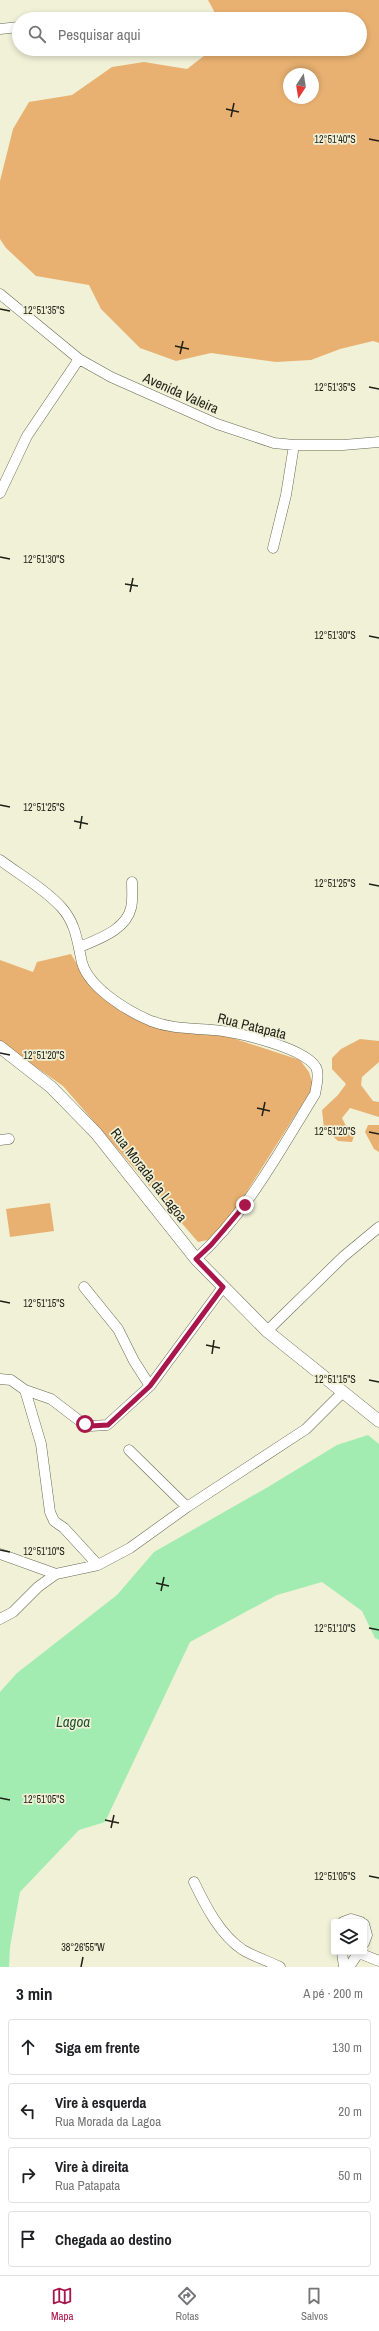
<!DOCTYPE html>
<html lang="pt">
<head>
<meta charset="utf-8">
<style>
	body { margin:0; font-family:"Archivo Narrow",sans-serif; background:#f6f6f6; color:#202124 }
	.controls { position:absolute; right:12px; bottom:12px; display:grid; overflow:hidden; border-radius:4px; box-shadow:0 2px 6px #0003 }
	.controls button { width:36px; height:36px; display:grid; place-items:center; padding:0; border:0; border-bottom:1px solid #e0e0e0; background:#fff; color:#202124; font:20px sans-serif }
	.compass { position:absolute; left:283px; top:68px; width:36px; height:36px; border-radius:50%; background:#fff; box-shadow:0 2px 6px #0003; rotate:192deg }
	.stop { position:absolute; width:12px; height:12px; margin:-9px; border:3px solid #a9164a; border-radius:50%; background:#fff }
	.stop.end { background:#a9164a; border-color:#fff; box-shadow:0 1px 4px #0008 }
	.list { margin:0; padding:0; list-style:none }
	h2 { display:flex; justify-content:space-between; align-items:center; height:52px; margin:0; padding:0 16px; font-size:17px }
	h2 small { font-size:13px; font-weight:400; color:#757577 }
	.list li { display:grid; grid-template-columns:26px 1fr auto; gap:12px; align-items:center; box-sizing:border-box; height:56px; margin:0 8px 8px; padding:0 8px; border:1px solid #e0e0e0; border-radius:4px }
	.list b { display:block; font-size:15px; white-space:nowrap }
	.list p { margin:0; font-size:13px; white-space:nowrap; color:#757577 }
	.list em { font-size:13px; font-style:normal; color:#757577 }
	.icon { flex:none; width:22px; height:22px; fill:none; stroke:currentColor; stroke-width:2; stroke-linecap:round; stroke-linejoin:round }
	.map { position:relative; flex:none; width:379px; height:1967px; overflow:hidden }
	.search { position:absolute; background:#fff; box-shadow:0 2px 6px #0003; left:12px; right:12px; top:12px; height:44px; display:flex; align-items:center; gap:10px; box-sizing:border-box; padding:0 14px; border-radius:22px; color:#757577; font-size:15px }
	.sheet { height:308px; background:#fff }
	nav { display:flex; justify-content:space-around; align-items:center; box-sizing:border-box; height:56px; border-top:1px solid #e0e0e0; background:#fff; font-size:11px; color:#757577 }
	nav a { display:grid; justify-items:center; gap:2px }
	nav .on { color:#a9164a }
	.map>svg:first-child { display:block }
	.green { fill:#e9b171; fill-rule:evenodd }
	.water { fill:#a2ecb1 }
	.lines { fill:none; stroke-linecap:round; stroke-linejoin:round }
	.minor-casing { stroke:#676851; stroke-width:11 }
	.tertiary-casing { stroke:#676851; stroke-width:13 }
	.minor { stroke:#fff; stroke-width:10 }
	.tertiary { stroke:#fff; stroke-width:12 }
	.route { stroke:#a9164a; stroke-width:5 }
	.ticks { fill:none; stroke:#1f2016; stroke-width:1.5 }
	.labels { text-anchor:middle; dominant-baseline:central; stroke-width:3.5; stroke-linejoin:round; paint-order:stroke }
	.street-label { font-size:14px; fill:#1f2016; stroke:#f0f1d7 }
	.water-label { font-size:15px; font-style:italic; fill:#1f532e; stroke:#f0f1d7 }
	.ticks-label { font-size:10px; text-anchor:middle; fill:#1f2016; stroke:#f0f1d7; stroke-width:3.5; stroke-linejoin:round; paint-order:stroke }
</style>
</head>
<body>
<div class="map">
<svg width="379" height="1967" viewBox="0 0 379 1967">
	<rect width="100%" height="100%" fill="#f0f1d7"/>
	<path class="green" d="M208,0H379V343L373,341L340,349L311,360L276,362L211,353L176,361L140,348L101,309L89,285L36,276L6,248L0,239V181L13,129L29,102L72,95L112,67L144,62L187,69L213,49H360V19H215L214,11ZM289,74H313V98H289Z
		M71,954L90,986L125,1012L179,1033L214,1032L300,1060L309,1072L313,1085L310,1092L239,1204L212,1239L198,1242L63,1086L0,1042V960L33,972L37,962Z
		M360,1039L379,1041V1062L362,1077L361,1085L373,1101L379,1102V1117L350,1108L342,1118L346,1126L355,1133L352,1142L338,1141L324,1128L322,1110L338,1095L346,1084L332,1069V1058L341,1049Z
		M368,1125H379V1152L374,1149L365,1132Z
		M50,1203L54,1231L10,1237L6,1209Z"/>
	<path class="water" d="M368,1435L379,1444V1640L375,1638L362,1611L322,1582L277,1595L190,1642L105,1822L79,1830L20,1892L10,1947L9,1967H0V1692L17,1673L117,1595L154,1552L268,1487L337,1445Z"/>
	<g class="lines">
		<defs>
			<path id="minor" d="M0,29L19,27
				M0,294L79,359L111,377L217,424L274,443L294,445H343L379,442
				M0,493L27,436L79,359
				M273,548L286,495L294,445
				M0,860C20,875 45,889 62,908C75,923 77,939 81,958C85,986 127,1011 151,1021C172,1029 191,1028 213,1030C234,1031 312,1049 317,1070C319,1079 316,1087 315,1094C279,1152 247,1213 196,1259
				M80,947C98,939 126,930 131,908C133,900 132,891 132,882
				M0,1140L9,1139
				M84,1287L118,1329L134,1361L150,1386
				M267,1331L344,1256L379,1227
				M0,1379L11,1380L25,1390L51,1399L85,1425L90,1426L107,1425L150,1386L223,1287
				M25,1390L41,1444L50,1512L54,1521L64,1528L98,1565
				M129,1450L187,1507
				M0,1554L56,1574
				M0,1619L13,1612L38,1587L56,1574L98,1565L130,1548L187,1507L306,1429L343,1392
				M194,1882C205,1905 220,1935 243,1950C255,1957 268,1961 280,1967
				M343,1922L351,1919L361,1922
				M364,1924L367,1935L364,1943
				M342,1952L344,1967
				M359,1953L379,1961
				M349,1967L359,1952"/>
			<path id="tertiary" d="M0,1047L51,1087L96,1133L196,1259L267,1331L379,1421"/>
		</defs>
		<use href="#minor" class="minor-casing"/>
		<use href="#tertiary" class="tertiary-casing"/>
		<use href="#minor" class="minor"/>
		<use href="#tertiary" class="tertiary"/>
	</g>
	<g class="lines">
		<path class="route" d="M85,1424L90,1426L108,1425L150,1386L223,1287L196,1259L211,1245L245,1205"/>
	</g>
	<path class="ticks" d="M226,109L239,112M231,117L234,103M369,139L379,141M0,309L10,311M175,346L189,349M180,354L183,341M369,387L379,389M0,557L10,559M125,584L138,586M130,592L133,578M369,636L379,638M0,805L10,807M74,821L88,824M80,829L82,816M369,884L379,886M0,1053L10,1055M257,1108L270,1111M262,1116L265,1102M369,1132L379,1134M0,1301L10,1303M206,1345L220,1348M212,1354L214,1340M369,1380L379,1382M0,1550L10,1552M156,1583L169,1586M161,1591L164,1577M369,1628L379,1630M0,1798L10,1800M105,1820L119,1823M111,1828L114,1815M369,1876L379,1878M81,1967L83,1957"/>
	<g class="labels">
		<g class="street-label">
			<text transform="translate(181 393) rotate(24)">Avenida Valeira</text>
			<text transform="translate(252 1026) rotate(14)">Rua Patapata</text>
			<text transform="translate(149 1175) rotate(52)">Rua Morada da Lagoa</text>
		</g>
		<g class="water-label">
			<text x="73" y="1721">Lagoa</text>
		</g>
	</g>
	<g class="ticks-label">
		<text x="335" y="143">12°51'40"S</text>
		<text x="44" y="314">12°51'35"S</text>
		<text x="335" y="391">12°51'35"S</text>
		<text x="44" y="563">12°51'30"S</text>
		<text x="335" y="639">12°51'30"S</text>
		<text x="44" y="811">12°51'25"S</text>
		<text x="335" y="887">12°51'25"S</text>
		<text x="44" y="1059">12°51'20"S</text>
		<text x="335" y="1135">12°51'20"S</text>
		<text x="44" y="1307">12°51'15"S</text>
		<text x="335" y="1383">12°51'15"S</text>
		<text x="44" y="1555">12°51'10"S</text>
		<text x="335" y="1632">12°51'10"S</text>
		<text x="44" y="1803">12°51'05"S</text>
		<text x="335" y="1880">12°51'05"S</text>
		<text x="83" y="1951">38°26'55"W</text>
	</g>
</svg>
<div class="controls">
<button><svg class="icon" aria-label="layers" viewBox="0 0 24 24"><path d="M12 4l9 5-9 5-9-5zM3 14l9 5 9-5"/></svg></button>
</div>
<svg class="compass" viewBox="-18 -18 36 36"><path d="M0-13l5 13h-10z" fill="#e53935"/><path d="M0 13l5-13h-10z" fill="#757577"/></svg>
<div class="stop" style="left:85px;top:1424px"></div>
<div class="stop end" style="left:245px;top:1205px"></div>
<div class="search"><svg class="icon" aria-label="search" viewBox="0 0 24 24"><circle cx="10" cy="10" r="6"/><path d="M15 15l6 6"/></svg>Pesquisar aqui</div>
</div>
<section class="sheet">
<h2>3 min<small>A pé · 200 m</small></h2>
<ul class="list">
<li><svg class="icon" aria-label="ahead" viewBox="0 0 24 24"><path d="M12 20V5M6 11l6-6 6 6"/></svg><div><b>Siga em frente</b></div><em>130 m</em></li>
<li><svg class="icon" aria-label="left" viewBox="0 0 24 24"><path d="M17 20v-9H6M10 6l-5 5 5 5"/></svg><div><b>Vire à esquerda</b><p>Rua Morada da Lagoa</p></div><em>20 m</em></li>
<li><svg class="icon" aria-label="right" viewBox="0 0 24 24"><path d="M7 20v-9h11M14 6l5 5-5 5"/></svg><div><b>Vire à direita</b><p>Rua Patapata</p></div><em>50 m</em></li>
<li><svg class="icon" aria-label="arrive" viewBox="0 0 24 24"><path d="M6 21V4h12l-3 4 3 4H6"/></svg><div><b>Chegada ao destino</b></div></li>
</ul>
</section>
<nav>
<a class="on"><svg class="icon" aria-label="map" viewBox="0 0 24 24"><path d="M3 6l6-2 6 2 6-2v14l-6 2-6-2-6 2zM9 4v14M15 6v14"/></svg>Mapa</a>
<a><svg class="icon" aria-label="directions" viewBox="0 0 24 24"><path d="M12 3l9 9-9 9-9-9zM9 14v-3h6M13 9l2 2-2 2"/></svg>Rotas</a>
<a><svg class="icon" aria-label="saved" viewBox="0 0 24 24"><path d="M7 4h10v16l-5-4-5 4z"/></svg>Salvos</a>
</nav>
</body>
</html>
